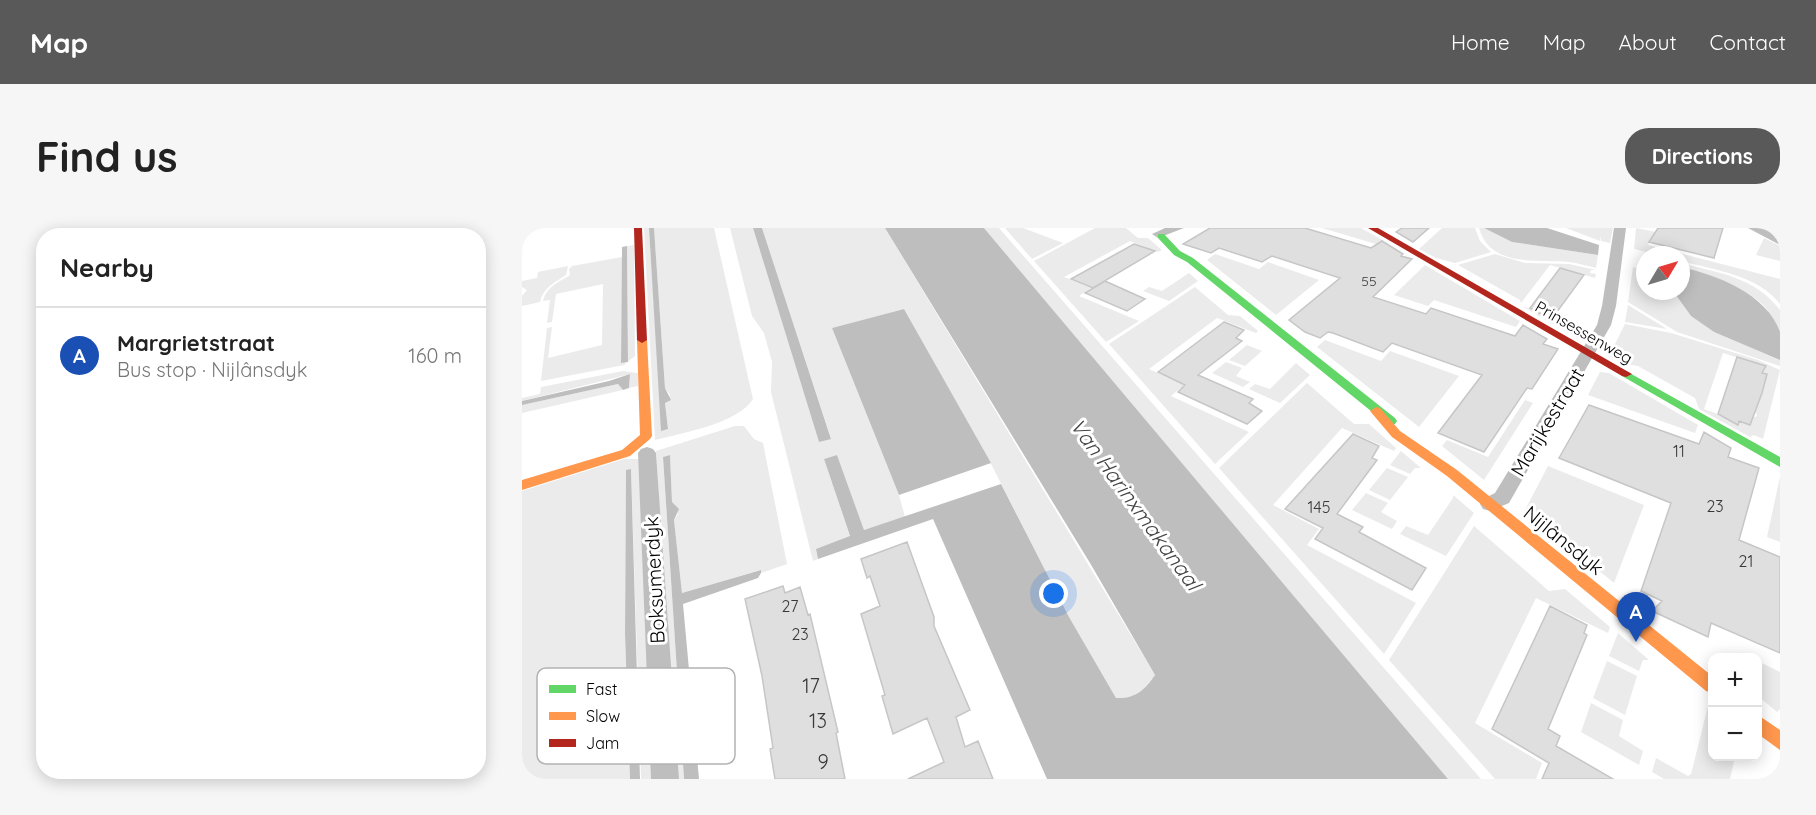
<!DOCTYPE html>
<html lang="en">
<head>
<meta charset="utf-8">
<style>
	body { margin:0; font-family:Quicksand,sans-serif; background:#f6f6f6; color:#222 }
	.controls { position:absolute; right:18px; bottom:18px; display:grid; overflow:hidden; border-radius:12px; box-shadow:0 3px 15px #0003 }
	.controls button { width:54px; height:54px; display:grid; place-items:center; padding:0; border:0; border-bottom:2px solid #e0e0e0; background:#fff; color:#222; font:30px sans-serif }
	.compass { position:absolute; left:1114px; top:18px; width:54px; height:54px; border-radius:50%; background:#fff; box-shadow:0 3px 15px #0003; rotate:52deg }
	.you { position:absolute; left:532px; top:366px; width:21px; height:21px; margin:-15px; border:4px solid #fff; border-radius:50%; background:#1a73e8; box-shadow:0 0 0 9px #1a73e833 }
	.badge { display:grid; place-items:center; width:39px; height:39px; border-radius:50%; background:#595959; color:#fff; font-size:20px; font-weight:700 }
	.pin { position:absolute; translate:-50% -50px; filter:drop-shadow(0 2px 3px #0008) }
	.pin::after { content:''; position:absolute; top:32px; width:21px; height:18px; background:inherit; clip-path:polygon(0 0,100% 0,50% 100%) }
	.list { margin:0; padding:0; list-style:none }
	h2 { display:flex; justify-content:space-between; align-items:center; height:78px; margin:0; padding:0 24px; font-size:26px }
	h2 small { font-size:20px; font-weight:400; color:#767676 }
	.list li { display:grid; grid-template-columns:39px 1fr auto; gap:18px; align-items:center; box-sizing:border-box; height:96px; padding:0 24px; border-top:2px solid #e0e0e0 }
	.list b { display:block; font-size:22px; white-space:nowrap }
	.list p { margin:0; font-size:20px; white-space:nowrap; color:#767676 }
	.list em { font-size:20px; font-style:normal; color:#767676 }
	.map { position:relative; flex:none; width:1258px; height:551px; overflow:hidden; border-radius:24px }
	header { display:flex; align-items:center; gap:36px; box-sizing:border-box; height:84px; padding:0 30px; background:#595959; color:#fff }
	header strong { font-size:28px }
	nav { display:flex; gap:33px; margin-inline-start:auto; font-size:21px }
	.intro { display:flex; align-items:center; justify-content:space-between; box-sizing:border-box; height:144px; padding:0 36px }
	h1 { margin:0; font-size:42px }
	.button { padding:15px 27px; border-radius:24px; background:#595959; color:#fff; font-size:21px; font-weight:700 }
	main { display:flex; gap:36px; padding:0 36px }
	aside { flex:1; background:#fff; border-radius:24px; box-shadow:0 3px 15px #0003 }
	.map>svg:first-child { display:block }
	.green { fill:#ebebeb; fill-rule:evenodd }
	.water { fill:#bebebe }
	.building { fill:#dfdfdf; stroke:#c6c6c6; stroke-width:1.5 }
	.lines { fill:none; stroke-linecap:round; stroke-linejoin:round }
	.street { fill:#bebebe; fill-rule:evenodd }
	.fast { fill:#63d668; fill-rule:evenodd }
	.slow { fill:#ff974d; fill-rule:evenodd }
	.jam { fill:#b3261e; fill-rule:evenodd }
	.labels { text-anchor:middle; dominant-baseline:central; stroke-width:6; stroke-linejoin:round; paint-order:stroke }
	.far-number-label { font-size:14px; fill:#383838 }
	.far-street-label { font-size:16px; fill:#000; stroke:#fff }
	.number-label { font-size:16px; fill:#383838 }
	.street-label { font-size:20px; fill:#000; stroke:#fff }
	.near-number-label { font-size:20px; fill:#383838 }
	.water-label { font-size:21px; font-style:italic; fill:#434343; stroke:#fff }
	.key { fill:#fff; stroke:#b2b2b2; stroke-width:1.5 }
	.key-label { font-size:16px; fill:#000 }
</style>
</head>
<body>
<header>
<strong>Map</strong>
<nav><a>Home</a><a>Map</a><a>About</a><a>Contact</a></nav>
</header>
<div class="intro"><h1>Find us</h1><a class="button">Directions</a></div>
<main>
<aside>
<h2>Nearby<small></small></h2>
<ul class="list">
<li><span class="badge" style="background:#1a4fb4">A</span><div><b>Margrietstraat</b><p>Bus stop · Nijlânsdyk</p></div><em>160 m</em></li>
</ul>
</aside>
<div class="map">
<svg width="1258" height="551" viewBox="0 0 1258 551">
	<rect width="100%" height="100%" fill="#fff"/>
	<path class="green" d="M122,0H127L140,202L146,201L143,175L148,167L143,160L132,0H192L231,171C217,195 160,205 133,212Z
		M208,0H231L297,214L309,210L240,0H363L633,447C623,462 613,471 594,470L547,389L467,232L382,81L310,100L377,267L383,289L342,302L315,227L302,231L328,309L294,321L296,331L291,333L249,164L250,134L242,105L230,88Z
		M462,0H477L959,551H926Z
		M483,0H501L541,15L510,31Z
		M573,0H604L616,10H626L640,22L636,24L608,13L542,49L569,60L557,68L617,93L584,114L512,33Z
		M800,0H839L862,13L857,17Z
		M920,0H953L958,13L969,24L933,35L914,30L897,21Z
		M957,0H962L990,14L1076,27L1074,40C1065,38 1056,35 1047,34C1015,31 968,40 957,0Z
		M1044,0H1091L1088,15L1079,13V8L1078,13Z
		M1114,0L1134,4L1126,17L1258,51V76C1236,47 1192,42 1159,33V27H1136L1112,21Z
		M1242,10L1258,18V33L1234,27Z
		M112,17L113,128L102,137L19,153L25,100L30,99L26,130L80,117L81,56L34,66L30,94L25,95L28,72L21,73C25,58 36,55 48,47L47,41L50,38L100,29L99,135L106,134L105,18Z
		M693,26L737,41L746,34L797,52L754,87L685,32Z
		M973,26L1003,35L1047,36L1074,42H1069L1068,45L1074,46L1073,50L1028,37L999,75L998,72L936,37Z
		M1159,35C1197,45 1233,49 1258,82V105C1253,97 1249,87 1244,80C1227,60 1184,46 1159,39Z
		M903,37L998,93L994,99L912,72L906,78L872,67Z
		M46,38L44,47C32,55 22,59 18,74L0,78V68L5,62L0,59V53L15,50L16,44Z
		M1111,39L1123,44V63H1151L1169,88L1192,104L1258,132V138L1155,104L1106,74Z
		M667,45L676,53L647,73L621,63L627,59L640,63Z
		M673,59L706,87L718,88L736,103L734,105L695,90L627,141L662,157L649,168L727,204L693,236L587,116Z
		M1106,77L1145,101L1103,94Z
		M1000,78L1060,97L1056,105L1048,106Z
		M1103,96L1149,105L1236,132L1258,142L1241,211L1232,207L1228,209L1177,181L1173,170L1116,138L1098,135L1087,128ZM1201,125L1243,138L1241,145L1245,147L1239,169L1236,168L1231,184L1235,186L1234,189L1230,188L1227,197L1182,181Z
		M803,112L859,133L868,123L937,148L897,199L795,119Z
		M725,117L740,123L723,138L707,132Z
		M704,134L720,140L714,148L728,154L721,159L690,145Z
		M774,135L788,147L758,175L727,161L733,156L748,161Z
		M101,143L116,145V158L107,160L108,146L0,173V170L18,166L19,159Z
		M1078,144L1087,145L1176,197L1173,205L1066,167Z
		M785,155L832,196H847L874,220L872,223L820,200L751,277L797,301L785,317L894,375L862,426L697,240Z
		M96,156L101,162L0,185V177Z
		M1003,172L1011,175L962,252L920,218L925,212L966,229Z
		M213,198H222L232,211L241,215L265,336L239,345L238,342L160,365L152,292L156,286L150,274L148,227L141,229L162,551H154L134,223Z
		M879,223L899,240H893L888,246L868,237Z
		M102,231H118L132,551H119L109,241L104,243L103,406L108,551H0V263Z
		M1026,238L1122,277L1092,355L1003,282Z
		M865,240L886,249L868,272L847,262Z
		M1258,249V314L1245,309Z
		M844,265L866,275L859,284L875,293L870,301L830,282Z
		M931,267L952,285L924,328L878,306L884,298L906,307L931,270Z
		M952,298L1027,363L1043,361L1088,399L1086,405L1014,370L953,495L1020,535L1014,551H973L867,432Z
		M1096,405L1127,432H1121L1117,443L1087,428Z
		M1085,433L1115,448L1103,487L1071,470Z
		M1236,433L1258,444V481L1255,484L1236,468Z
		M1069,475L1101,492L1097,508L1121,523L1117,537L1059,504Z
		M1183,479L1190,485V528L1213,529L1208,551H1142L1130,544L1134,530L1166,548L1169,546L1185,482Z"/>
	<path class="water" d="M127,0H132L143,160L149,172L143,175L146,201L139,203Z
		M231,0H240L309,211L297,214Z
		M363,0H462L926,551H525L411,291L296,331L294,321L328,308L302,231L315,227L342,302L479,256L547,389L594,470C613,471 623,462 633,447L568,335Z
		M962,0H1025L1077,17L1076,27L990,14Z
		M105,18L106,134L99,135L100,19Z
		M1159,39C1195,47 1245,66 1258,104C1258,112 1258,124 1258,132L1192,104L1169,88L1151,63H1159Z
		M382,81L469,235L377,267L310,100Z
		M108,146L107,160L101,162L96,156L0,177V173L87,153Z
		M148,227L150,274L157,281L152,292L160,365L239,342V345L236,350L161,376L177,551H162L141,229Z
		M109,241L118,551H108L103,406L104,242Z"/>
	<path class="building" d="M688,0H783L849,20L860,13L881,26L879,28L890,31L851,69L904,86L909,80L993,108L1001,97L1025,111L1021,116L1036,121L1010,161L1005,160L962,224L916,205L960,147L870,115L861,124L811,105L806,104L798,110L783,104L767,92L818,50L750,28L740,34L697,20L689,25L661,16Z
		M880,0H907L891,14L874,4Z
		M1136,0H1201L1192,30L1127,14Z
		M612,16L633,23L571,60L549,51Z
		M1038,40L1062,47L1029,92L1008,80Z
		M583,53L623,71L605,83L563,65Z
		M702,94L722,102L714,110L720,113L676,147L731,171L727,175L740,183L725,196L656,164L663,157L636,144Z
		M1215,129L1244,138L1240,145L1245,146L1240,165L1228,197L1217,193L1216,197L1196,186Z
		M1067,177L1177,216L1182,204L1209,220L1206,229L1237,240L1217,312L1258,329V425L1189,395L1186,409L1130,383L1140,373L1119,363L1149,275L1037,230Z
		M831,206L857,218L850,230L855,232L815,286L841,299L837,304L904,340L890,362L793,311L801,300L763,281Z
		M385,314L412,389V398L448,482L434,489L443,519L456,513L471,551H386L422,534L405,490L371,506L360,468L363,467L339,386L358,378L348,348L345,350L339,331Z
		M261,358L263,365L278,359L286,387L288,386L316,504L314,505L323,551H253L248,521L251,520L240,448L223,371Z
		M1028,378L1065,397L1062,405L1065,407L1026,501L1038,508L1034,518L1091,551H1020L1027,535L970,501Z"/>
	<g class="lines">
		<path class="street" d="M643,0H662L636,10L630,6Z
			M1092,0H1104L1094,78L1089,97L987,275L968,283L961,281L958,276L961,271L973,265L1075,97L1080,78Z
			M1226,0H1241L1258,8V17Z
			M125,219L131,221L134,225L157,551H129L116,225L119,221Z"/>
		<path class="fast" d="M636,6H642L658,23L671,30L873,190L875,193L873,196H865L665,34L652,27L636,10Z
			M1104,143L1258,229V239L1100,148L1098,146Z"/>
		<path class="slow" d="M120,109L125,112L130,208L128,211L108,228L0,262V252L100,222L118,207L115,112Z
			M854,179L858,180L878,203L935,242L1190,448V465L1184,463L925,248L870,209L848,183Z
			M1236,487L1258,502V522L1236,506Z"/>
		<path class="jam" d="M112,0H120L125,112L120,115L115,112Z
			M846,0H856L1110,146L1104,149L1100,148Z"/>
	</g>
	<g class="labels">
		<g class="far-number-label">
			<text x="847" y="53">55</text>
		</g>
		<g class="far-street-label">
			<text transform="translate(1062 104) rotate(30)">Prinsessenweg</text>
		</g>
		<g class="number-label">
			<text x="1157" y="223">11</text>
			<text x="1193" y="278">23</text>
			<text x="797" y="279">145</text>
			<text x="1224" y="333">21</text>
			<text x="268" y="378">27</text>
			<text x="278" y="406">23</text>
		</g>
		<g class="street-label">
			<text transform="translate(1025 194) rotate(-59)">Marijkestraat</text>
			<text transform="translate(1042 312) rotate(39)">Nijlânsdyk</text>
			<text transform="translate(132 352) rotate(-93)">Boksumerdyk</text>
		</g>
		<g class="near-number-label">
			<text x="289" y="457">17</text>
			<text x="296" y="492">13</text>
			<text x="301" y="533">9</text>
		</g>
		<g class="water-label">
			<text transform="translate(614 276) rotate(54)">Van Harinxmakanaal</text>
		</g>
	</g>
	<rect x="15" y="440" width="198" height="96" rx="9" class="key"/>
	<rect x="27" y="457" width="27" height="8" fill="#63d668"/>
	<rect x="27" y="484" width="27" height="8" fill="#ff974d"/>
	<rect x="27" y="511" width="27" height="8" fill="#b3261e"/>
	<g class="key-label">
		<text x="64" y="467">Fast</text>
		<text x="64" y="494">Slow</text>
		<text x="64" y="521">Jam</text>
	</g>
</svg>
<div class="controls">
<button>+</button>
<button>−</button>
</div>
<svg class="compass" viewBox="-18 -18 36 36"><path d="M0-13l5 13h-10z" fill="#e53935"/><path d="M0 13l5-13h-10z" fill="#767676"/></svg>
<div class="you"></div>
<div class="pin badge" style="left:1114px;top:414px;background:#1a4fb4">A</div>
</div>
</main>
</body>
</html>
